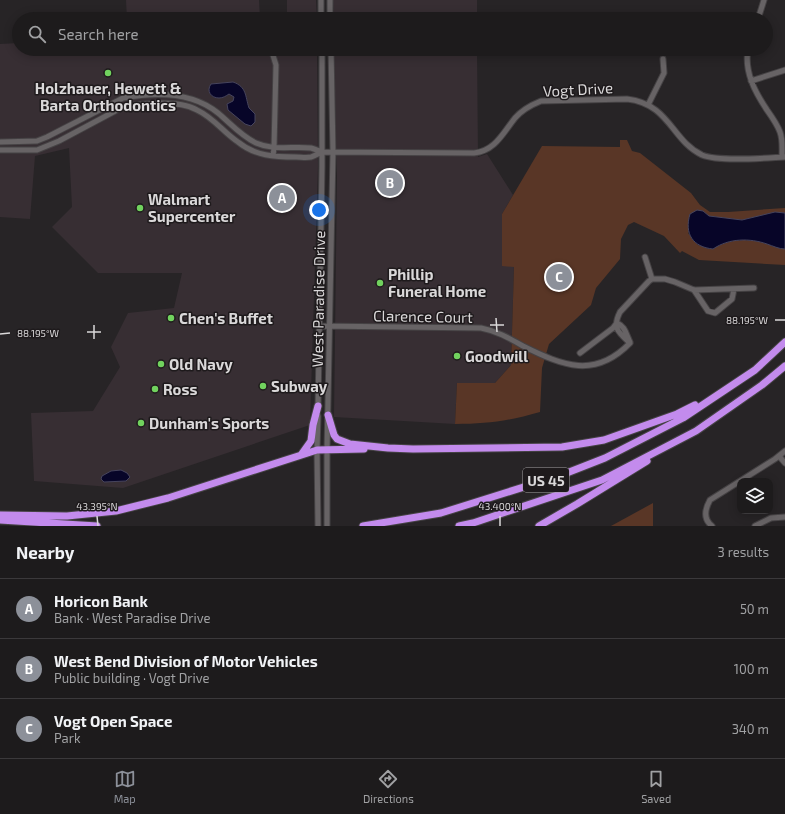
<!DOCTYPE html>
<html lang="en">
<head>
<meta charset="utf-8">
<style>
	body { margin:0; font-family:"Exo 2",sans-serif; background:#2a2829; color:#f1f3f6 }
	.controls { position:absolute; right:12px; bottom:12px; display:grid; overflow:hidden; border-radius:8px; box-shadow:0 2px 10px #0003 }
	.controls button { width:36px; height:36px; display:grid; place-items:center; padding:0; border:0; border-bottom:1px solid #3b393b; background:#1d1b1c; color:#f1f3f6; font:20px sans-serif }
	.you { position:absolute; left:319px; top:210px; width:14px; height:14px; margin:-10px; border:3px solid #fff; border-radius:50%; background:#1a73e8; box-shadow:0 0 0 6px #1a73e833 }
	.badge { display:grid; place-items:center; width:26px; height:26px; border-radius:50%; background:#8c9099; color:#fff; font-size:13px; font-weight:700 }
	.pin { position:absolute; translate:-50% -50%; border:2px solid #fff; box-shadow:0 1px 4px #0006 }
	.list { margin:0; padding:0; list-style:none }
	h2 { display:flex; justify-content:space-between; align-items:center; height:52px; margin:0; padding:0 16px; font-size:17px }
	h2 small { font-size:13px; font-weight:400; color:#a0a1a3 }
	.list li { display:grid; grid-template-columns:26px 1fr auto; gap:12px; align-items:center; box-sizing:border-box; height:60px; padding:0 16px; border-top:1px solid #3b393b }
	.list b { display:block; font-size:15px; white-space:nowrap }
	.list p { margin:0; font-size:13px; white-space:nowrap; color:#a0a1a3 }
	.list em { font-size:13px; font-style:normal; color:#a0a1a3 }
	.icon { flex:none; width:22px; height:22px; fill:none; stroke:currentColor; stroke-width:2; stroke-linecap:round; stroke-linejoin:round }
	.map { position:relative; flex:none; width:785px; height:526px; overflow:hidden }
	.search { position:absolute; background:#1d1b1c; box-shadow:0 2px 10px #0003; left:12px; right:12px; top:12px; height:44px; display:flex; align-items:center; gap:10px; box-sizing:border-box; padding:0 14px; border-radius:22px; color:#a0a1a3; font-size:15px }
	.sheet { height:232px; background:#1d1b1c }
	nav { display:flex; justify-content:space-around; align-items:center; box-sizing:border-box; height:56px; border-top:1px solid #3b393b; background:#1d1b1c; font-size:11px; color:#a0a1a3 }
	nav a { display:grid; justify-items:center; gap:2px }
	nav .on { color:#8c9099 }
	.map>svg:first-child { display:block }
	.built { fill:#372e33 }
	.green { fill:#593626 }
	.water { fill:#070528; stroke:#46445d }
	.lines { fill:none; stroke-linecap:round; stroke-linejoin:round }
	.minor-casing { stroke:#454244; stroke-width:7 }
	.highway-casing { stroke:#454244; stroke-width:9 }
	.minor { stroke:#676365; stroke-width:5 }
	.highway { stroke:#c38bed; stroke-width:7 }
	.ticks { fill:none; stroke:#dad8d9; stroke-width:1.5 }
	.poi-dot { fill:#71d25e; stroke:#1e1a1c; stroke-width:1.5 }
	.labels { text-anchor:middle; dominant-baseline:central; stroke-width:3; stroke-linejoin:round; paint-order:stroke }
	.shield { fill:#1e1a1c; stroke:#a29fa0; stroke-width:1 }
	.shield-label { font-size:14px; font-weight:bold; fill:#dad8d9 }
	.poi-label { font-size:15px; font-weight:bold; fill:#dad8d9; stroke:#1e1a1c; text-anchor:start }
	.street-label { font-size:15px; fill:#dad8d9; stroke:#1e1a1c }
	.ticks-label { font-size:10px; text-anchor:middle; fill:#dad8d9; stroke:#1e1a1c; stroke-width:3; stroke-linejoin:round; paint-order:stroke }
</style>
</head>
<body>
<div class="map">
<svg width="785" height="526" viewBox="0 0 785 526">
	<rect width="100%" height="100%" fill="#272426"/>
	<path class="built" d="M126,0H259L260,19H127Z
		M287,0H316L317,19H287Z
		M333,0H477V19H334Z
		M19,43V49H317L318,166L310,425L123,488L34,481L31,413L93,411L120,367L111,347L128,313L174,308L182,273H98L52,227L72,207L69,148L35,156L30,219L0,217V44Z
		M334,49H477L478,157L487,154L513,195L502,214V266H514L511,365L495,383H457L455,424L334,417L337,176Z"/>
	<path class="green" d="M620,140H627L632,151L640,153L691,193L700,205L710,212H728L785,208V213L775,212L742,220L709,216L703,211L688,233L698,245L713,249C729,238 750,238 767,244C773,246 779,249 785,249V265L699,260L682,251L680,253L664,236L634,222L628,225L621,239L620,259L596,288L591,305L549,344L542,368L540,412C509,421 487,424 455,424L457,383H495L511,365L514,267L502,266V214L542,146L620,147Z
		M653,503V526H611Z"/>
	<path class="water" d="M233,82C247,87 245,96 249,108L255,114V122L251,126L245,124L228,110L227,104L233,101L234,97L229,94C226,96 223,98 219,98C211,98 206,91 211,84Z
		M697,210L703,211L709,216L742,220L775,212L785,213V249C779,249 773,246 767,244C750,238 729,238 713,249C693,247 684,234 690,214Z
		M121,470L127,473L130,477L126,481L104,482L101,479L102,476L111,471Z"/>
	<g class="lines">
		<defs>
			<path id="minor" d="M321,0V19
				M330,0V19
				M758,19L764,0
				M271,49L276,65L274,148L273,156
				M748,49C744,72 755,92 767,110C772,117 777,124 780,132C783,140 782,149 782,157
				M751,81L785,70
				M648,105L664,73L663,59
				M0,142L37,141L47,137L123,98C155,92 191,91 218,113C230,123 241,136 256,143C274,151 292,146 311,148C315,149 319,151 322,152L474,153C495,151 503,133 515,118C522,110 531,105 541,101L627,99C670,104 671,140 702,155C719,162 765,158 785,157
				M0,150H37L59,141L119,109C138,102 179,100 197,110C214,118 223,132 238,142C255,156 275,157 296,157C301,157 306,158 311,157C315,156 319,153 322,152
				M645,257L652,279
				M694,290L708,311L715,313L732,299L734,289
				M617,323C625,326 626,334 630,342
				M320,326L481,328C497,331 509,338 523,346C563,366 595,379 630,343
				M630,343C618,332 612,328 620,312L649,281L652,279H665L675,282L694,290L754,288
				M580,353L613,328L616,324
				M318,408L322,166V49
				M318,416L317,450L318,526
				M779,456L785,463
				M327,526V450L333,152L331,49
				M712,526C703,519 705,509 710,500L775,459L785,451
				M755,526L771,518L785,517"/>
			<path id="highway" d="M328,415L334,435L337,439L350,444L388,448L413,449L562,447L604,440L677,414L695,405
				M301,455L311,441L313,425L318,406
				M0,515L67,516L116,511L168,498L317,450L364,449
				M0,520L97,526
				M363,526L441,513L559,476L605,458L683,418L755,370L785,342
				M459,526L473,523L602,480L696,431L762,385L785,366
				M539,526L577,504L647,461"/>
		</defs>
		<use href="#minor" class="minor-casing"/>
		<use href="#highway" class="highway-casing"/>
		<use href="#minor" class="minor"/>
		<use href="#highway" class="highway"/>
	</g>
	<path class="ticks" d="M496,318L497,332M775,320H785M94,325V339M490,325H504M87,332H101M0,334L10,333M97,516L98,526M500,516V526"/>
	<g class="poi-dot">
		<circle cx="108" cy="73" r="4"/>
		<circle cx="140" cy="208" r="4"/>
		<circle cx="380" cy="283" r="4"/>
		<circle cx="171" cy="318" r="4"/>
		<circle cx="457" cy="356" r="4"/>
		<circle cx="161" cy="364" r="4"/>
		<circle cx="263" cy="386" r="4"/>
		<circle cx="155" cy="389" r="4"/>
		<circle cx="141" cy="423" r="4"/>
	</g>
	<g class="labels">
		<rect class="shield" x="523" y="468" width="46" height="24" rx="3"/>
		<g class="shield-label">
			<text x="546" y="480">US 45</text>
		</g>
		<g class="poi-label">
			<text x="108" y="88" text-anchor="middle">Holzhauer, Hewett &amp;<tspan x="108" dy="17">Barta Orthodontics</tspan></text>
			<text x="148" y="199">Walmart<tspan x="148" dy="17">Supercenter</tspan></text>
			<text x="388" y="274">Phillip<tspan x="388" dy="17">Funeral Home</tspan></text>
			<text x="179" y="318">Chen's Buffet</text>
			<text x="465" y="356">Goodwill</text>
			<text x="169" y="364">Old Navy</text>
			<text x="271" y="386">Subway</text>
			<text x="163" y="389">Ross</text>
			<text x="149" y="423">Dunham's Sports</text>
		</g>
		<g class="street-label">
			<text transform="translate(578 89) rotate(-3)">Vogt Drive</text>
			<text transform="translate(318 299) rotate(-89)">West Paradise Drive</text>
			<text transform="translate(423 316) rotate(1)">Clarence Court</text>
		</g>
	</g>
	<g class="ticks-label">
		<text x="747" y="324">88.195°W</text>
		<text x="38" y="337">88.195°W</text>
		<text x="97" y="510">43.395°N</text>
		<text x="500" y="510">43.400°N</text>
	</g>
</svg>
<div class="controls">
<button><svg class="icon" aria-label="layers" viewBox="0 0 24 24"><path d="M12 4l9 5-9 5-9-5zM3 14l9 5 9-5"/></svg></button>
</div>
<div class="you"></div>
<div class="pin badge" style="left:282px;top:198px">A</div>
<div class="pin badge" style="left:390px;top:183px">B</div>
<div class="pin badge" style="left:559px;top:277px">C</div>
<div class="search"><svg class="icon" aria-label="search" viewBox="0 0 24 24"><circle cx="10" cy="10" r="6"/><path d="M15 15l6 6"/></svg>Search here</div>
</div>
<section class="sheet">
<h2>Nearby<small>3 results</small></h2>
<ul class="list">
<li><span class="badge">A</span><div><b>Horicon Bank</b><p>Bank · West Paradise Drive</p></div><em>50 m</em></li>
<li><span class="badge">B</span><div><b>West Bend Division of Motor Vehicles</b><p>Public building · Vogt Drive</p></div><em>100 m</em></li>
<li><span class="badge">C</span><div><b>Vogt Open Space</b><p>Park</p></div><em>340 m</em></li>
</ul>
</section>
<nav>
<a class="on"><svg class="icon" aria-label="map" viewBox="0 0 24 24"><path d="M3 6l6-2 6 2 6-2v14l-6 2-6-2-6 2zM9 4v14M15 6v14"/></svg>Map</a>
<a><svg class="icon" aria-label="directions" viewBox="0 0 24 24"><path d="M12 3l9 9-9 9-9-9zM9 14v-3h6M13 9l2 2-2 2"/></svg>Directions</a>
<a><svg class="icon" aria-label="saved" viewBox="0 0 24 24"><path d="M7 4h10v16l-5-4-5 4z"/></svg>Saved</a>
</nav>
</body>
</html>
